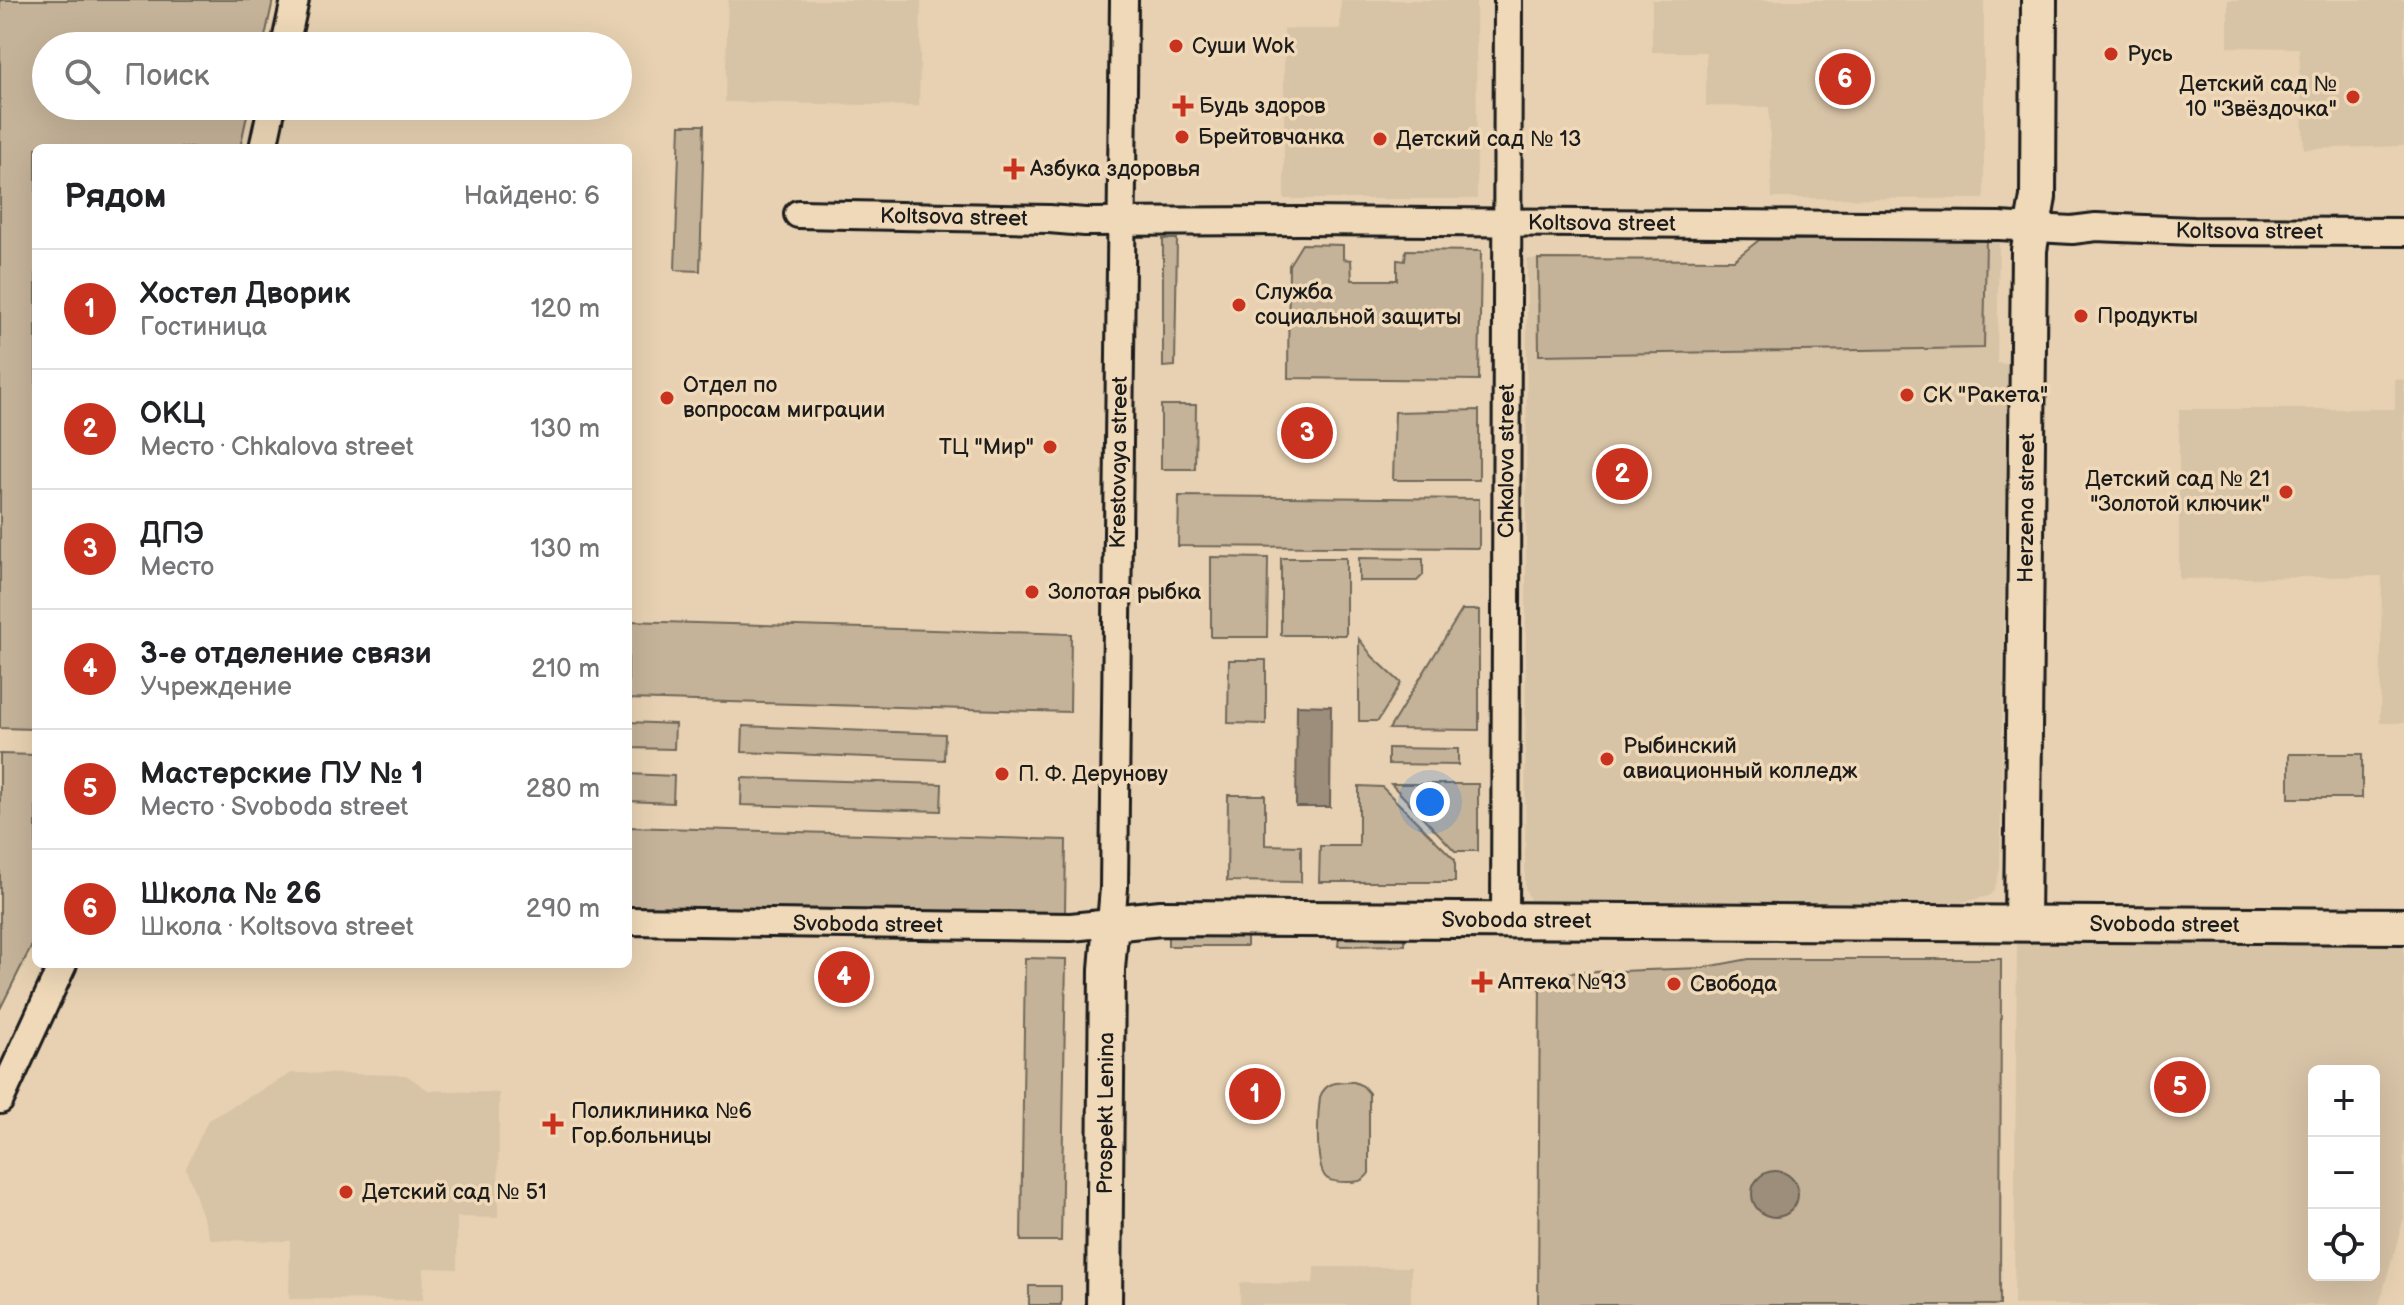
<!DOCTYPE html>
<html lang="ru">
<head>
<meta charset="utf-8">
<style>
	body { margin:0; font-family:"Balsamiq Sans",sans-serif; background:#f2f2f2; color:#202124 }
	.controls { position:absolute; right:24px; bottom:24px; display:grid; overflow:hidden; border-radius:12px; box-shadow:0 8px 32px #0002 }
	.controls button { width:72px; height:72px; display:grid; place-items:center; padding:0; border:0; border-bottom:2px solid #e0e0e0; background:#fff; color:#202124; font:40px sans-serif }
	.you { position:absolute; left:1430px; top:802px; width:28px; height:28px; margin:-20px; border:6px solid #fff; border-radius:50%; background:#1a73e8; box-shadow:0 0 0 12px #1a73e833 }
	.badge { display:grid; place-items:center; width:52px; height:52px; border-radius:50%; background:#c8321e; color:#fff; font-size:26px; font-weight:700 }
	.pin { position:absolute; translate:-50% -50%; border:4px solid #fff; box-shadow:0 2px 8px #0006 }
	.list { margin:0; padding:0; list-style:none }
	h2 { display:flex; justify-content:space-between; align-items:center; height:104px; margin:0; padding:0 32px; font-size:34px }
	h2 small { font-size:26px; font-weight:400; color:#757577 }
	.list li { display:grid; grid-template-columns:52px 1fr auto; gap:24px; align-items:center; box-sizing:border-box; height:120px; padding:0 32px; border-top:2px solid #e0e0e0 }
	.list b { display:block; font-size:30px; white-space:nowrap }
	.list p { margin:0; font-size:26px; white-space:nowrap; color:#757577 }
	.list em { font-size:26px; font-style:normal; color:#757577 }
	.icon { flex:none; width:44px; height:44px; fill:none; stroke:currentColor; stroke-width:2; stroke-linecap:round; stroke-linejoin:round }
	.map { position:relative; flex:none; width:2404px; height:1305px; overflow:hidden }
	.search { position:absolute; background:#fff; box-shadow:0 8px 32px #0002; left:32px; top:32px; width:600px; height:88px; display:flex; align-items:center; gap:20px; box-sizing:border-box; padding:0 28px; border-radius:44px; color:#757577; font-size:30px }
	.panel { position:absolute; background:#fff; box-shadow:0 8px 32px #0002; left:32px; top:144px; width:600px; height:824px; border-radius:12px }
	.map>svg:first-child { display:block }
	.built { fill:#d7c3a6; fill-rule:evenodd }
	.green { fill:#c5b399; stroke:#70685a; stroke-width:2 }
	.water { fill:#9c8e7a; stroke:#696054; stroke-width:2 }
	.lines { fill:none; stroke-linecap:round; stroke-linejoin:round }
	.minor-casing { stroke:#1c1c1c; stroke-width:32 }
	.major-casing { stroke:#1c1c1c; stroke-width:40 }
	.minor { stroke:#efd9b8; stroke-width:26 }
	.major { stroke:#efd9b8; stroke-width:34 }
	.poi-dot { fill:#c8321e; stroke:#efd9b8; stroke-width:3 }
	.labels { text-anchor:middle; dominant-baseline:central; stroke-width:7; stroke-linejoin:round; paint-order:stroke }
	.poi-label { font-size:22px; fill:#1c1c1c; stroke:#efd9b8; text-anchor:start }
	.street-label { font-size:22px; fill:#1c1c1c; stroke:#efd9b8 }
</style>
</head>
<body>
<div class="map">
<svg width="2404" height="1305" viewBox="0 0 2404 1305">
	<rect width="100%" height="100%" fill="#e7d1b2"/>
	<filter id="ink" filterUnits="userSpaceOnUse"><feTurbulence type="fractalNoise" baseFrequency=".0125" numOctaves="2"/><feDisplacementMap in="SourceGraphic" scale="16" xChannelSelector="R" yChannelSelector="G"/><feConvolveMatrix kernelMatrix="1 2 1 2 8 2 1 2 1" color-interpolation-filters="sRGB"/></filter>
	<g filter="url(#ink)">
		<path class="built" d="M728,0H921L919,106L725,102Z
			M1341,0H1476L1477,199H1284V29H1340Z
			M1652,0H1984V199L1772,198L1769,107L1706,106V52H1652Z
			M2228,0H2404V146L2304,149L2299,48L2228,47Z
			M1986,239L1999,240L1997,363L2008,364L2000,869L1994,891L1989,896L1960,903L1530,900L1525,888L1527,259H1538L1539,355L1984,348Z
			M2395,379L2404,380V723H2380L2382,576L2179,579V409H2395Z
			M2017,942H2404V1218L2379,1305H2014ZM2314,1071H2374V1275H2314Z
			M292,1073L406,1075L428,1090L499,1093L498,1218L457,1217V1269L424,1268L423,1300L289,1299L290,1241L211,1240L186,1168L208,1120Z
			M1314,1267H1411V1305H1240V1283L1313,1284Z"/>
		<path class="green" d="M0,0H273L263,46H46V106H249L240,148H36V729L0,728Z
			M680,125H704L700,271L675,270Z
			M1163,239H1177L1175,366L1163,367Z
			M1986,239L1984,348L1539,355L1538,259L1734,260L1759,240Z
			M1302,244L1343,245V259L1351,260L1352,280H1397V260L1405,261L1406,250L1481,251L1479,380L1288,378L1289,265Z
			M1161,405H1196L1195,469H1161Z
			M1479,410V480H1393L1395,412Z
			M1179,496L1479,499V548L1178,546Z
			M1211,557L1268,558L1267,637H1211Z
			M1281,558H1346V635H1281Z
			M1359,558L1423,559V575L1417,581H1359Z
			M1462,610H1479V730L1389,729Z
			M628,621L1071,634L1070,712L628,699Z
			M1359,639L1373,657L1401,683L1378,721H1359Z
			M1229,660H1266V724L1228,723Z
			M628,722L675,724L674,749L628,748Z
			M743,726L945,734L944,760L742,752Z
			M1388,748L1458,749V765L1388,764Z
			M0,754L36,755V937L0,1009Z
			M2289,754H2362V798H2289Z
			M628,774L674,776L673,803L628,801Z
			M742,778L942,784L941,811L741,805Z
			M1391,784H1478V851H1455Z
			M1359,786L1382,787L1455,860V882H1319L1320,846H1359Z
			M1228,795H1265V845L1301,846V882L1227,881Z
			M628,827L1066,840L1065,913L628,910Z
			M1247,935V946H1168V937Z
			M1339,935L1405,936V945L1338,946Z
			M1025,958L1066,959L1061,1241H1021Z
			M1749,959H2001L2000,1305H1538L1540,974L1701,968Z
			M1354,1082L1363,1086L1369,1093V1173C1363,1182 1357,1182 1347,1182C1341,1182 1333,1182 1328,1179C1314,1172 1318,1112 1320,1097C1326,1081 1339,1082 1354,1082Z
			M1029,1286H1061V1305H1029Z"/>
		<path class="water" d="M1297,705L1331,706L1330,807H1296Z
			M1752 1194a23 23 0 1 1 46 0a23 23 0 1 1-46 0Z"/>
		<g class="lines">
			<defs>
				<g id="minor">
					<path d="M285,46L295,0"/>
					<path d="M263,148L272,106"/>
					<path id="s1" d="M798,214L1049,219L1085,222L1301,221L1999,226L2072,230L2096,227L2193,231L2404,232"/>
					<path id="s2" d="M628,921L1071,927L1111,923L1114,888L1124,0"/>
					<path id="s3" d="M1505,921L1508,0"/>
					<path d="M0,1100L63,964"/>
				</g>
				<g id="major">
					<path id="s4" d="M2022,922L2029,250L2038,197L2039,0"/>
					<path id="s5" d="M1104,1305L1107,969L1111,923L1161,918L2404,926"/>
				</g>
			</defs>
			<use href="#minor" class="minor-casing"/>
			<use href="#major" class="major-casing"/>
			<use href="#minor" class="minor"/>
			<use href="#major" class="major"/>
		</g>
	</g>
	<g class="poi-dot">
		<circle cx="1176" cy="46" r="8"/>
		<circle cx="2111" cy="54" r="8"/>
		<circle cx="2353" cy="97" r="8"/>
		<path d="M1179 94h8v8h8v8h-8v8h-8v-8h-8v-8h8z"/>
		<circle cx="1182" cy="137" r="8"/>
		<circle cx="1380" cy="139" r="8"/>
		<path d="M1010 157h8v8h8v8h-8v8h-8v-8h-8v-8h8z"/>
		<circle cx="1239" cy="305" r="8"/>
		<circle cx="2081" cy="316" r="8"/>
		<circle cx="1907" cy="395" r="8"/>
		<circle cx="667" cy="398" r="8"/>
		<circle cx="1050" cy="447" r="8"/>
		<circle cx="2286" cy="492" r="8"/>
		<circle cx="1032" cy="592" r="8"/>
		<circle cx="1607" cy="759" r="8"/>
		<circle cx="1002" cy="774" r="8"/>
		<path d="M1478 970h8v8h8v8h-8v8h-8v-8h-8v-8h8z"/>
		<circle cx="1674" cy="984" r="8"/>
		<path d="M549 1112h8v8h8v8h-8v8h-8v-8h-8v-8h8z"/>
		<circle cx="346" cy="1192" r="8"/>
	</g>
	<g class="labels">
		<g class="poi-label">
			<text x="1192" y="46">Суши Wok</text>
			<text x="2127" y="54">Русь</text>
			<text x="2337" y="84" text-anchor="end">Детский сад №<tspan x="2337" dy="25">10 "Звёздочка"</tspan></text>
			<text x="1199" y="106">Будь здоров</text>
			<text x="1198" y="137">Брейтовчанка</text>
			<text x="1396" y="139">Детский сад № 13</text>
			<text x="1030" y="169">Азбука здоровья</text>
			<text x="1255" y="292">Служба<tspan x="1255" dy="25">социальной защиты</tspan></text>
			<text x="2097" y="316">Продукты</text>
			<text x="683" y="385">Отдел по<tspan x="683" dy="25">вопросам миграции</tspan></text>
			<text x="1923" y="395">СК "Ракета"</text>
			<text x="1034" y="447" text-anchor="end">ТЦ "Мир"</text>
			<text x="2270" y="479" text-anchor="end">Детский сад № 21<tspan x="2270" dy="25">"Золотой ключик"</tspan></text>
			<text x="1048" y="592">Золотая рыбка</text>
			<text x="1623" y="746">Рыбинский<tspan x="1623" dy="25">авиационный колледж</tspan></text>
			<text x="1018" y="774">П. Ф. Дерунову</text>
			<text x="1498" y="982">Аптека №93</text>
			<text x="1690" y="984">Свобода</text>
			<text x="571" y="1111">Поликлиника №6<tspan x="571" dy="25">Гор.больницы</tspan></text>
			<text x="362" y="1192">Детский сад № 51</text>
		</g>
		<g class="street-label">
			<text stroke="none"><textPath href="#s1" startOffset="156">Koltsova street</textPath></text>
			<text stroke="none"><textPath href="#s1" startOffset="804">Koltsova street</textPath></text>
			<text stroke="none"><textPath href="#s1" startOffset="1452">Koltsova street</textPath></text>
			<text stroke="none"><textPath href="#s3" startOffset="460">Chkalova street</textPath></text>
			<text stroke="none"><textPath href="#s2" startOffset="944">Krestovaya street</textPath></text>
			<text stroke="none"><textPath href="#s4" startOffset="414">Herzena street</textPath></text>
			<text stroke="none"><textPath href="#s5" startOffset="788">Svoboda street</textPath></text>
			<text stroke="none"><textPath href="#s2" startOffset="240">Svoboda street</textPath></text>
			<text stroke="none"><textPath href="#s5" startOffset="1436">Svoboda street</textPath></text>
			<text stroke="none"><textPath href="#s5" startOffset="192">Prospekt Lenina</textPath></text>
		</g>
	</g>
</svg>
<div class="controls">
<button>+</button>
<button>−</button>
<button><svg class="icon" aria-label="locate" viewBox="0 0 24 24"><circle cx="12" cy="12" r="6"/><path d="M12 2v4M12 18v4M2 12h4M18 12h4"/></svg></button>
</div>
<div class="you"></div>
<div class="pin badge" style="left:1255px;top:1094px">1</div>
<div class="pin badge" style="left:1622px;top:474px">2</div>
<div class="pin badge" style="left:1307px;top:433px">3</div>
<div class="pin badge" style="left:844px;top:977px">4</div>
<div class="pin badge" style="left:2180px;top:1087px">5</div>
<div class="pin badge" style="left:1845px;top:79px">6</div>
<div class="search"><svg class="icon" aria-label="search" viewBox="0 0 24 24"><circle cx="10" cy="10" r="6"/><path d="M15 15l6 6"/></svg>Поиск</div>
<section class="panel">
<h2>Рядом<small>Найдено: 6</small></h2>
<ul class="list">
<li><span class="badge">1</span><div><b>Хостел Дворик</b><p>Гостиница</p></div><em>120 m</em></li>
<li><span class="badge">2</span><div><b>ОКЦ</b><p>Место · Chkalova street</p></div><em>130 m</em></li>
<li><span class="badge">3</span><div><b>ДПЭ</b><p>Место</p></div><em>130 m</em></li>
<li><span class="badge">4</span><div><b>3-е отделение связи</b><p>Учреждение</p></div><em>210 m</em></li>
<li><span class="badge">5</span><div><b>Мастерские ПУ № 1</b><p>Место · Svoboda street</p></div><em>280 m</em></li>
<li><span class="badge">6</span><div><b>Школа № 26</b><p>Школа · Koltsova street</p></div><em>290 m</em></li>
</ul>
</section>
</div>
</body>
</html>
